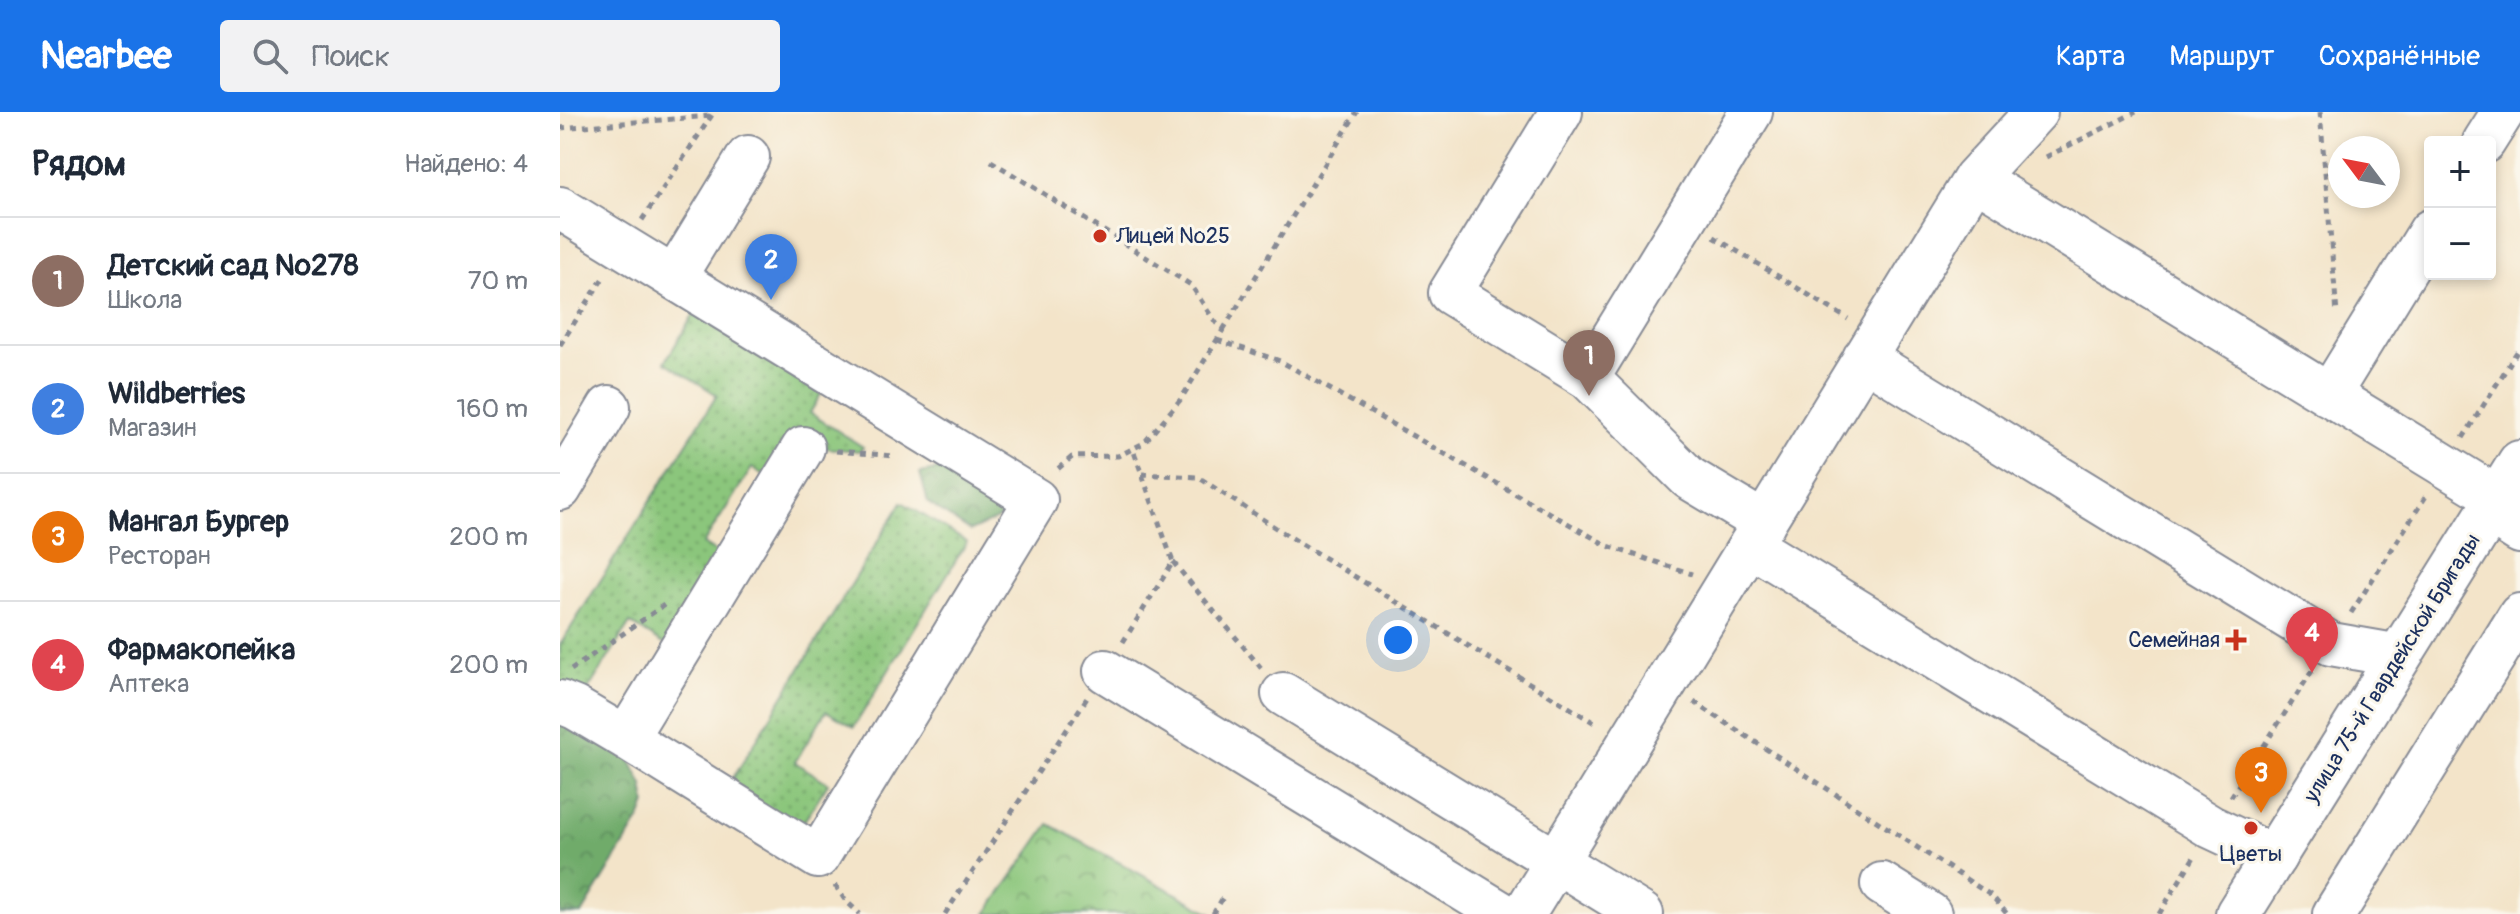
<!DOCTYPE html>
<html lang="ru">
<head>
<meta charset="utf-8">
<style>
	body { margin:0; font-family:Pangolin,sans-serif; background:#f2f2f3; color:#1f2937 }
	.controls { position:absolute; right:24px; top:24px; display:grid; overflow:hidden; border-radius:8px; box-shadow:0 4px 12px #0003 }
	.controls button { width:72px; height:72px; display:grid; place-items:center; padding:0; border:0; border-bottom:2px solid #e0e1e3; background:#fff; color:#1f2937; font:40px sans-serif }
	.compass { position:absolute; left:1768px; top:24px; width:72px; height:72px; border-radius:50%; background:#fff; box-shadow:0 4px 12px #0003; rotate:302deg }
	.you { position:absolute; left:838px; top:528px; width:28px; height:28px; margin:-20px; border:6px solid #fff; border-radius:50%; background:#1a73e8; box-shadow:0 0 0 12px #1a73e833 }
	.badge { display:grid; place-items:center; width:52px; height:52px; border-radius:50%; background:#1a73e8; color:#fff; font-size:26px; font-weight:700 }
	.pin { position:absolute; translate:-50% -66px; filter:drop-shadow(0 2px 4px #0008) }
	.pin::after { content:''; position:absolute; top:42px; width:28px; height:24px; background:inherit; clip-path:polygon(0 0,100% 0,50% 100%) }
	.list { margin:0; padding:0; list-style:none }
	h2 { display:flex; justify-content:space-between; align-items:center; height:104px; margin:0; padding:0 32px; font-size:34px }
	h2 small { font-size:26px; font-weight:400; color:#747a83 }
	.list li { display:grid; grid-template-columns:52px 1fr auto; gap:24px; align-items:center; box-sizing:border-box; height:128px; padding:0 32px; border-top:2px solid #e0e1e3 }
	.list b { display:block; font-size:30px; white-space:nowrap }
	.list p { margin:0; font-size:26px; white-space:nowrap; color:#747a83 }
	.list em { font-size:26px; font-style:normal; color:#747a83 }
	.icon { flex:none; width:44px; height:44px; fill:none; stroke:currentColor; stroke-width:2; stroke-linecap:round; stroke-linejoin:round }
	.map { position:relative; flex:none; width:1960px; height:802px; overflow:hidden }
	header { display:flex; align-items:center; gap:48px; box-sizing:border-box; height:112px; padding:0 40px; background:#1a73e8; color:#fff }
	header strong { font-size:38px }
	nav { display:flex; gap:44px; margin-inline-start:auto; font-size:28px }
	.search { width:560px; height:72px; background:#f2f2f3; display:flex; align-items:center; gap:20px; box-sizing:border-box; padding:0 28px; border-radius:8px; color:#747a83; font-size:30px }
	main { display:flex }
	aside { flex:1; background:#fff }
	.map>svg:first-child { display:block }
	.grass { fill:url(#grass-dots); stroke:#537a6c; stroke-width:2 }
	.forest { fill:url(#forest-crowns); stroke:#466d64; stroke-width:2 }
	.park { fill:url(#park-crowns); stroke:#537a6c; stroke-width:2 }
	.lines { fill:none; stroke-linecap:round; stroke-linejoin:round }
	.minor-casing { stroke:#878a94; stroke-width:46 }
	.major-casing { stroke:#878a94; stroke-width:48 }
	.path { stroke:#878a94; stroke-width:5; stroke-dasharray:6 6; stroke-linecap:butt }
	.minor { stroke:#fff; stroke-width:42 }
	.major { stroke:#fff; stroke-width:44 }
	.poi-dot { fill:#c8321e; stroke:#fbf7ec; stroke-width:3 }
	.labels { text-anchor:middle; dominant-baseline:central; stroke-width:6; stroke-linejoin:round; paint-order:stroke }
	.poi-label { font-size:22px; fill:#1b2f5e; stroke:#fbf7ec; text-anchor:start }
	.street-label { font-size:22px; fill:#1b2f5e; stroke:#fbf7ec }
</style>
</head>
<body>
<header>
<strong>Nearbee</strong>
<div class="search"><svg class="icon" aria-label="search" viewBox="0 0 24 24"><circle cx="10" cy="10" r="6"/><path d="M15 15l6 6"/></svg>Поиск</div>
<nav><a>Карта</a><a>Маршрут</a><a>Сохранённые</a></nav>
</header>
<main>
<aside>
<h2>Рядом<small>Найдено: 4</small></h2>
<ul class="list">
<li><span class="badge" style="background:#8d6e63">1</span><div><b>Детский сад №278</b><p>Школа</p></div><em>70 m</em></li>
<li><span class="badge" style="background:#3f7fe0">2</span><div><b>Wildberries</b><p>Магазин</p></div><em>160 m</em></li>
<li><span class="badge" style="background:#e8710a">3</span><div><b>Мангал Бургер</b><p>Ресторан</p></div><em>200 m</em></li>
<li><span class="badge" style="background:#e0444e">4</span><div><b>Фармакопейка</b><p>Аптека</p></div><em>200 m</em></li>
</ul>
</aside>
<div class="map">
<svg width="1960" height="802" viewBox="0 0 1960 802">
	<defs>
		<pattern id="grass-dots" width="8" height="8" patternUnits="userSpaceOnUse" patternTransform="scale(2)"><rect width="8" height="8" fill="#8bc67b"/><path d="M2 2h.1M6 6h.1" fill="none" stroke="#71a168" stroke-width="1.8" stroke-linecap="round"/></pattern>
		<pattern id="forest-crowns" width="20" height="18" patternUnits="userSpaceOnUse" patternTransform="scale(2)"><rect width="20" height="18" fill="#70ab6b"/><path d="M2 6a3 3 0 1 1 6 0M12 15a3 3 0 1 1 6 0" fill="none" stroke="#5b8c5b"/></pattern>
		<pattern id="park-crowns" width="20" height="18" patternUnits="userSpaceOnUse" patternTransform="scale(2)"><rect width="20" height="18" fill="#8bc67b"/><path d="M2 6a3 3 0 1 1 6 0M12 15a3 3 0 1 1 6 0" fill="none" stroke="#71a168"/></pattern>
	</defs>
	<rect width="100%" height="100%" fill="#fbf7ec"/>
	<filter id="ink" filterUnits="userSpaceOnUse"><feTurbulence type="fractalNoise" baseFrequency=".0125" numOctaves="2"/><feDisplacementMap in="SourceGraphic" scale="16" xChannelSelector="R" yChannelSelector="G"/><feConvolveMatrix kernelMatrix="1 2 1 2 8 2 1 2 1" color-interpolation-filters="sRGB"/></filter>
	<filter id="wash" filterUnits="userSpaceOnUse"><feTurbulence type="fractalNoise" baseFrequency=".006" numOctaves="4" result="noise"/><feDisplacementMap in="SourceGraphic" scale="32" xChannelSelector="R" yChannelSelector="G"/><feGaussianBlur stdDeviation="1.8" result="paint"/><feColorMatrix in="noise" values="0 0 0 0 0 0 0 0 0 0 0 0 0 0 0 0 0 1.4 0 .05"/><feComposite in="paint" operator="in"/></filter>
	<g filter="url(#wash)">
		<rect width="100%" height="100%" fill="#f3e4c9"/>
		<path class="grass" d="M134,202L261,282L250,301L303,335L300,339L242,334L218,371L192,356L143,432L171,450L115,539L70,511L23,586L0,572V533L157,283L105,250Z
			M342,390L407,430L294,615L266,599L235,650L268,671L238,719L167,676Z"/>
		<path class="forest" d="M381,357L409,360L444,381L448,398L438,407L410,419L368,391L360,361Z
			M0,598L61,629L83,673L86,692L81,705L22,802H0Z"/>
		<path class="park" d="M489,712L653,802H426Z"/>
	</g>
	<g filter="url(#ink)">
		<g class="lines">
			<defs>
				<path id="minor" d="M1001,0L890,181L1028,266L1129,366L1204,411
					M1924,30L1943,0
					M1415,66L1938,386
					M0,96L476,388L258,745L66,626L15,596L0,590
					M114,166L188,45
					M1304,246L1771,532L1840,544
					M1028,266L1191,0
					M1769,283L1870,119
					M0,377L49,295
					M1930,401L1960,420
					M1190,433L1651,715L1715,745
					M545,559L943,802
					M723,582L1082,802
					M66,626L243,336
					M1322,772L1370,802
					M964,802L1415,66L1476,0
					M1774,802L1960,503"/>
				<path id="major" d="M1678,802L1960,351"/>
			</defs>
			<use href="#minor" class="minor-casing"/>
			<use href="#major" class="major-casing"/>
			<path class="path" d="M1760,0L1777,202
				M0,16L151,4
				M1486,45L1576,0
				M431,49L631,173C639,184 655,213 663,218L621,287L584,331L558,344L512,345L494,360
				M82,108L154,0
				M1154,125L1288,207
				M663,218L797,0
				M657,228L720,249L1048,434L1132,462
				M0,233L45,163
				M1903,326L1960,235
				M276,339L334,344
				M582,362L638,365L722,420L1038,613
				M613,450L702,557
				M1791,501L1868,381
				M563,530L613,450L573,337
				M11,558L104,493
				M1134,590L1432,784L1447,802
				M1671,685L1752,559
				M275,773L285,788L300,802
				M385,802L527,586
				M653,802L664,784
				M1599,802L1634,745"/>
			<use href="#minor" class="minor"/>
			<use href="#major" class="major"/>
		</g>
	</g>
	<g class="poi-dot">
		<circle cx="540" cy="124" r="8"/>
		<path d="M1672 516h8v8h8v8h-8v8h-8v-8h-8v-8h8z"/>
		<circle cx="1691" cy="716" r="8"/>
	</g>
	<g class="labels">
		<g class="poi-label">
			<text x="556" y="124">Лицей №25</text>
			<text x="1660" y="528" text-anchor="end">Семейная</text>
			<text x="1691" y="742" text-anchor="middle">Цветы</text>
		</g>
		<g class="street-label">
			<text transform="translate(1832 556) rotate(-58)">улица 75-й Гвардейской Бригады</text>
		</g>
	</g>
</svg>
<div class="controls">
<button>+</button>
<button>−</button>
</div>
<svg class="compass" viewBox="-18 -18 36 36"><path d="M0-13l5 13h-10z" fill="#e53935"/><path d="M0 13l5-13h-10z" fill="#747a83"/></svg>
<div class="you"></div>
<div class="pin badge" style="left:1029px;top:284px;background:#8d6e63">1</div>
<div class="pin badge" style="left:211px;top:188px;background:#3f7fe0">2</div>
<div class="pin badge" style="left:1701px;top:701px;background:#e8710a">3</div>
<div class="pin badge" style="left:1752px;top:561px;background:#e0444e">4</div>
</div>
</main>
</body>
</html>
